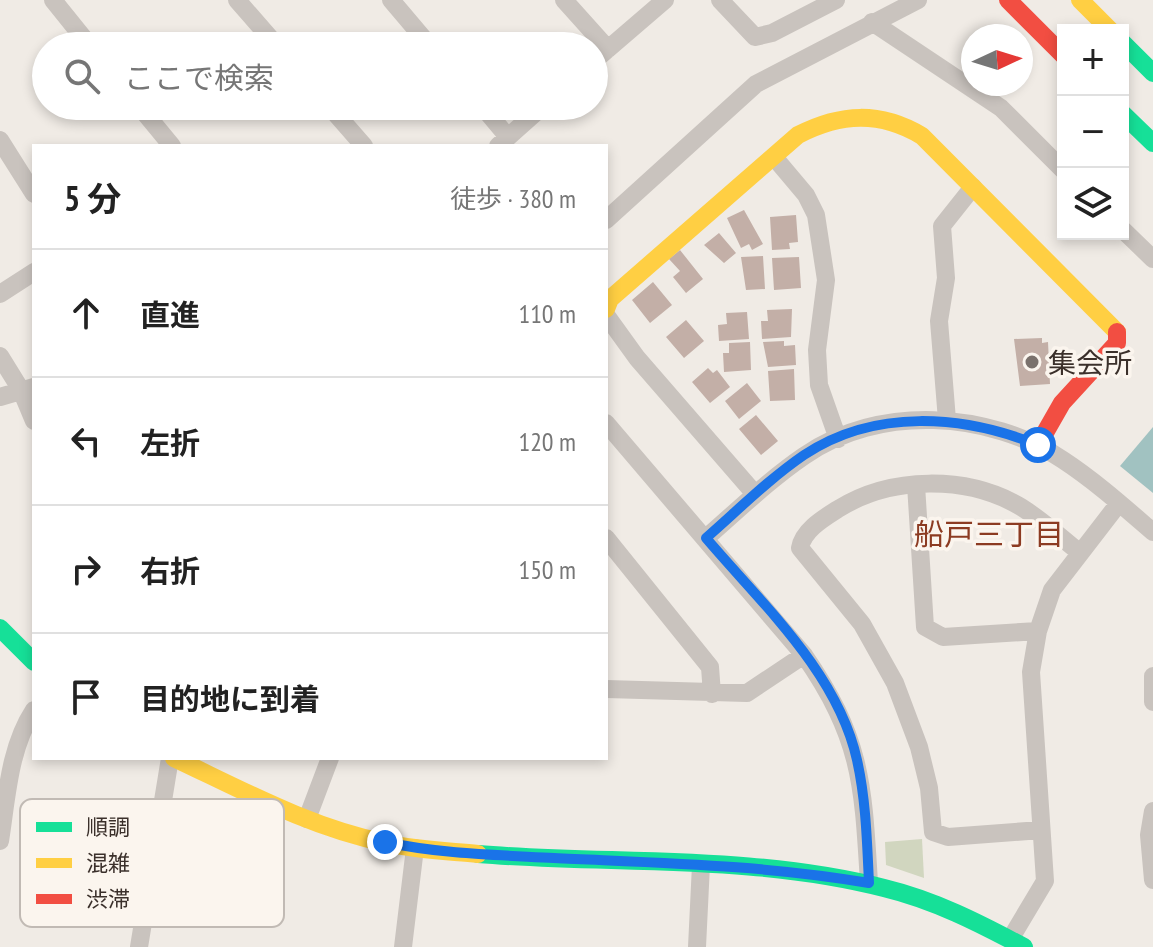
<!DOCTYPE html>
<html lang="ja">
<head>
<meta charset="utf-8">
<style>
	body { margin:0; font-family:"PT Sans Narrow","Noto Sans JP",sans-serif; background:#f2f2f2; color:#222 }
	.controls { position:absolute; right:24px; top:24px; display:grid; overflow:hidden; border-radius:0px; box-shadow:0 4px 12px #0003 }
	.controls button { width:72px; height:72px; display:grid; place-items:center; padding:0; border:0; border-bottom:2px solid #e0e0e0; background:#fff; color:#222; font:40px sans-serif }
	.compass { position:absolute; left:961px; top:24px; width:72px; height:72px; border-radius:50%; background:#fff; box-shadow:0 4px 12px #0003; rotate:86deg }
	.stop { position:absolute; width:24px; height:24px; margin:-18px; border:6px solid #1a73e8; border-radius:50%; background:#fff }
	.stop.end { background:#1a73e8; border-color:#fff; box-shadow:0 2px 8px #0008 }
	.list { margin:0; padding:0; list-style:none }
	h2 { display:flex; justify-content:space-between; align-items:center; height:104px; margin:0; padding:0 32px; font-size:34px }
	h2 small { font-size:26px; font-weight:400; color:#767676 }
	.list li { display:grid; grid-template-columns:52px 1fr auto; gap:24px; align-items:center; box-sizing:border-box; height:128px; padding:0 32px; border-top:2px solid #e0e0e0 }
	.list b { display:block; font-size:30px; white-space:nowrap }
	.list em { font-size:26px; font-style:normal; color:#767676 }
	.icon { flex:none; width:44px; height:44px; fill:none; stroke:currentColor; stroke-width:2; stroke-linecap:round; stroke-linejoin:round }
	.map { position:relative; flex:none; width:1153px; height:947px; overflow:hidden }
	.search { position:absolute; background:#fff; box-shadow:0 4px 12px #0003; left:32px; top:32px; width:576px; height:88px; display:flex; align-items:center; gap:20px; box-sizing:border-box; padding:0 28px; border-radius:44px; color:#767676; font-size:30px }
	.panel { position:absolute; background:#fff; box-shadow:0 4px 12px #0003; left:32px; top:144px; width:576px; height:616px; border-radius:0px }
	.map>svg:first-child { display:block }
	.green { fill:#d1d6bf }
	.water { fill:#a1c2c1 }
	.building { fill:#c3afa7 }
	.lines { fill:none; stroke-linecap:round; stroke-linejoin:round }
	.street { stroke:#c9c3be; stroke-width:18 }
	.fast { stroke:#16e098; stroke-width:18 }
	.slow { stroke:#ffcf43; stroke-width:18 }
	.jam { stroke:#f24e42; stroke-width:18 }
	.route { stroke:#1a73e8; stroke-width:10 }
	.poi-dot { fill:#7a716c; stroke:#fbf5ee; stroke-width:3 }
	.labels { text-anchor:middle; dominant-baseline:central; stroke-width:7; stroke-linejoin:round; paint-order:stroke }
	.poi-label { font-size:28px; fill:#3b302b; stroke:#fbf5ee; text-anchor:start }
	.neighbourhood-label { font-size:30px; fill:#8c3b22; stroke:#fbf5ee }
	.key { fill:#fbf5ee; stroke:#c1bab4; stroke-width:2 }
	.key-label { font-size:22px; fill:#3b302b }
</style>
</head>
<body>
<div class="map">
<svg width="1153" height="947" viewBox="0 0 1153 947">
	<rect width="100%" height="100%" fill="#f0ebe5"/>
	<path class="green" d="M922,839L924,878L886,865L885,842Z"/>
	<path class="water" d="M1153,427V493L1120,466Z"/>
	<path class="building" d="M744,210L763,244L752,250L749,244L741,248L727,218Z
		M796,215L798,242L789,243L790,249L772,250L770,217Z
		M719,233L736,253L724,263L704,245Z
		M680,250L703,279L686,293L673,277L680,271L669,259Z
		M763,256L765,289L746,290L741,257Z
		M799,257L801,288L774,290L772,258Z
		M653,282L672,305L650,323L632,300Z
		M792,309L791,337L762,339L761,321H768L767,310Z
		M747,312L749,339L719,341L718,325L727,324L726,313Z
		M686,320L704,341L684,358L666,337Z
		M1042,338V343L1048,342L1050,384L1020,386L1014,339Z
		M784,341V346L795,345L796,365L768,367L763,342Z
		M750,342L751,370L724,372L723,353H729V343Z
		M708,368L713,373L717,370L730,387L710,403L692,382Z
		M794,369L795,400L770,401L768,371Z
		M747,383L761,401L739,419L725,401Z
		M756,415L778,441L761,455L739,429Z"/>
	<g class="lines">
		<path class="street" d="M53,0L90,46
			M237,0L277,46
			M391,0L430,46
			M564,0L608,49
			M720,0L755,37L772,33L836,0
			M872,22L1001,108L1063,170
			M594,61L665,0
			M139,106L172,146
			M329,106L364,146
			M482,106L508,137
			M0,140L34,194
			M498,146L543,106
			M774,157L806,195L816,215L826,280L817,350L819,385L838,439
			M606,220L756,84L918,0
			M1123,230L1153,259
			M0,294L34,272
			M606,315L637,358L755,494
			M0,356L21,390L34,421
			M0,397L34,387
			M947,420L939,321L946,278L942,226L973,187
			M606,423L804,655C862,739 863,784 869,883
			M916,485L925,627L943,637L1038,631
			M606,538L710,667L712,694
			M706,538C738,510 769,480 804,456C879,404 989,411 1063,460C1095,481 1124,507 1153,532
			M1153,676V702
			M606,689L747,693L804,655
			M1153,811L1149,835L1153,880
			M307,819L330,758
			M1041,830L948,837L933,832L929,788L919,747L895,683L862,624L800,548C803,530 824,518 838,509C891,476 967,475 1021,507C1042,520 1060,537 1079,552
			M0,841C7,797 9,748 34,710
			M1011,938L1045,881L1031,672L1038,631L1052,590L1119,503
			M139,947L170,758
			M403,947L415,848
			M697,947L701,865"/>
		<path class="fast" d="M1123,43L1153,73
			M1123,114L1153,143
			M0,628L34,662
			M478,854C613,865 751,854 884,888C934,900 979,923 1024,947"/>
		<path class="slow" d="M1080,0L1110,30
			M606,309L610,299L798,135C841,113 880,111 922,136L1117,332
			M174,758C242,790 311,828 386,843C416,850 447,851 478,854"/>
		<path class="jam" d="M1008,0L1063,55
			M1038,445L1062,403L1117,343V332"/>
	</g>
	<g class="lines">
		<path class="route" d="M385,842C440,854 498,855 554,858C660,863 765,865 869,883C867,842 866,800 857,760C838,673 762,604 706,538C738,510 769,479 804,455C875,408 963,415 1038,445"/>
	</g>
	<circle class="poi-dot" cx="1032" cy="362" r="8"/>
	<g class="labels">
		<g class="poi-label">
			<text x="1048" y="362">集会所</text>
		</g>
		<g class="neighbourhood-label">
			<text x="989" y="533">船戸三丁目</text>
		</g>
	</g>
	<rect x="20" y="799" width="264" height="128" rx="12" class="key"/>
	<rect x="36" y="822" width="36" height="10" fill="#16e098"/>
	<rect x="36" y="858" width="36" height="10" fill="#ffcf43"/>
	<rect x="36" y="894" width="36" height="10" fill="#f24e42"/>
	<g class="key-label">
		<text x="86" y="835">順調</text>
		<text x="86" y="871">混雑</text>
		<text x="86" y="907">渋滞</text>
	</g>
</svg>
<div class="controls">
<button>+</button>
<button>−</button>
<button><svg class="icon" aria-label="layers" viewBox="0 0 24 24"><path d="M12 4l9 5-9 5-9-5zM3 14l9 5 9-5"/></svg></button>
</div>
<svg class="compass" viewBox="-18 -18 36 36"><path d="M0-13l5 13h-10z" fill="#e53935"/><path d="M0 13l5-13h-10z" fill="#767676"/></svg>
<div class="stop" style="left:1038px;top:445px"></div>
<div class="stop end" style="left:385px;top:842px"></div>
<div class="search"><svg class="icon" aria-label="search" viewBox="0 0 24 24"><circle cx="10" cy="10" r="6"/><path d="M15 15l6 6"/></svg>ここで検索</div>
<section class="panel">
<h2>5 分<small>徒歩 · 380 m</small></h2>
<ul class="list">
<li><svg class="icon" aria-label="ahead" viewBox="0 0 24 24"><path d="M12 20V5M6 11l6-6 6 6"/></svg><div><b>直進</b></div><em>110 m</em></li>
<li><svg class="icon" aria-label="left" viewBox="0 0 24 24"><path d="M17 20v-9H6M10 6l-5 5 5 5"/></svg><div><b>左折</b></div><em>120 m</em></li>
<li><svg class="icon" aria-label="right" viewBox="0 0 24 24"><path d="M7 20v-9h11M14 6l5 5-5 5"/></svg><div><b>右折</b></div><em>150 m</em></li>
<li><svg class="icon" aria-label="arrive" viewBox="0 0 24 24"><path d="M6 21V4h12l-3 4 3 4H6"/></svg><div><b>目的地に到着</b></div></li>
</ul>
</section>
</div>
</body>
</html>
